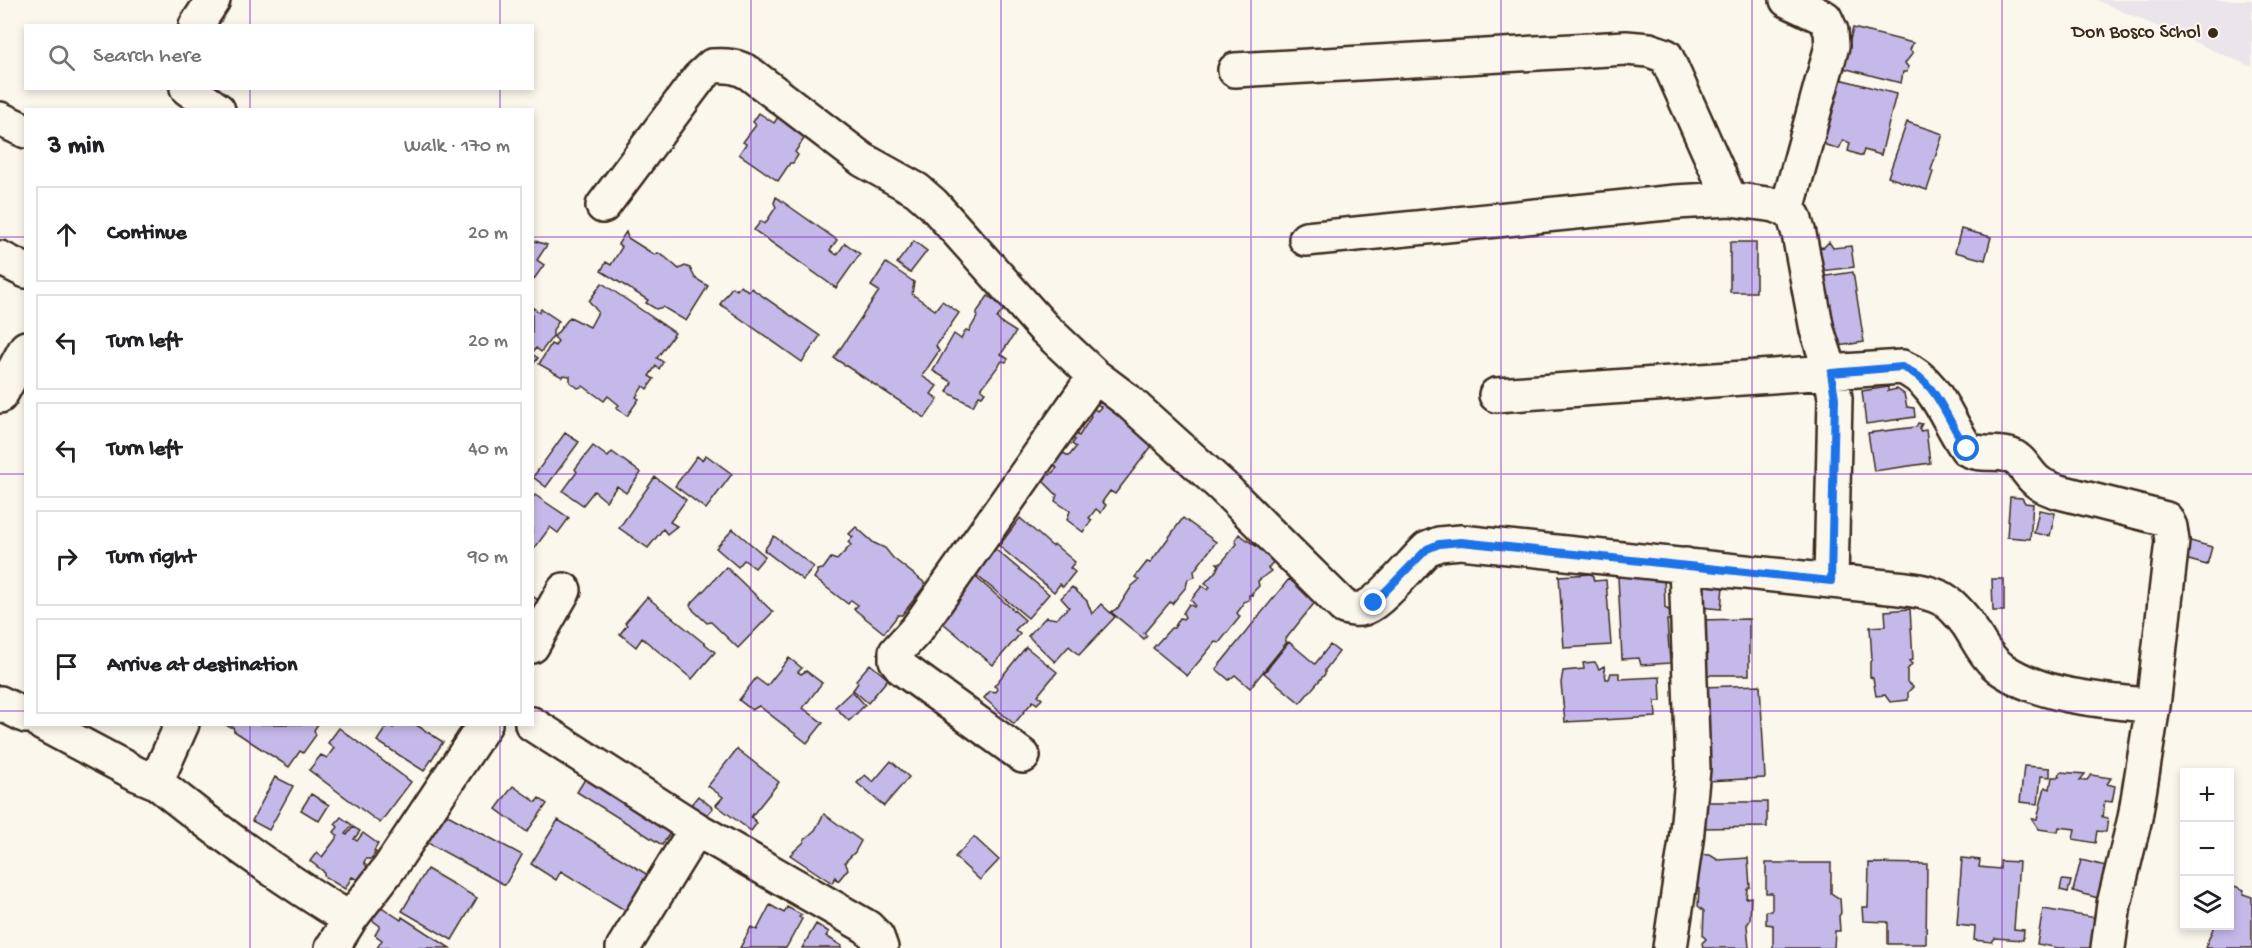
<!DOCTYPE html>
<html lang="en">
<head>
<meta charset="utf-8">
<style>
	body { margin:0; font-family:"Gochi Hand",sans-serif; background:#f2f2f2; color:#202124 }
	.controls { position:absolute; right:18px; bottom:18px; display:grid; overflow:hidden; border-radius:0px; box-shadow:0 3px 9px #0003 }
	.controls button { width:54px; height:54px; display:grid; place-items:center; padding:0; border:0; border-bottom:2px solid #e0e0e0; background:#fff; color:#202124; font:30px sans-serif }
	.stop { position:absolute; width:18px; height:18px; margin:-14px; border:4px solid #1a73e8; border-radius:50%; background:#fff }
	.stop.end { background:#1a73e8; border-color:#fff; box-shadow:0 2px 6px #0008 }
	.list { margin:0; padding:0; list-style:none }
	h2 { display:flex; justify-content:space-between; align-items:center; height:78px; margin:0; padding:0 24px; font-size:26px }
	h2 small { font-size:20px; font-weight:400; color:#757577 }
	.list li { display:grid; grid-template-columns:39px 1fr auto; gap:18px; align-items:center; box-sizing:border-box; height:96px; margin:0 12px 12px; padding:0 12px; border:2px solid #e0e0e0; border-radius:0px }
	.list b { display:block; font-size:22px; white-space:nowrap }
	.list em { font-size:20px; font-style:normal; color:#757577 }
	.icon { flex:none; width:33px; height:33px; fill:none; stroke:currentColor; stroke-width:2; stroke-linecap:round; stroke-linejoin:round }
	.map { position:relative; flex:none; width:2252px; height:948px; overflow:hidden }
	.search { position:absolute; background:#fff; box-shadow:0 3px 9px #0003; left:24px; top:24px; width:510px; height:66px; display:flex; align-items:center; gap:15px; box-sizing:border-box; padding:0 21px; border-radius:0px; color:#757577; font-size:22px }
	.panel { position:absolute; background:#fff; box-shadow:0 3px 9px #0003; left:24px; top:108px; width:510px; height:618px; border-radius:0px }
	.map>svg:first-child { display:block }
	.built { fill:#ebe4eb }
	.building { fill:#c5b9ea; stroke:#3b2a1e; stroke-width:1.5 }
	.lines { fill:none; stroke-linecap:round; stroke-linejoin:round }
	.minor-casing { stroke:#3b2a1e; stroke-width:38 }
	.minor { stroke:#fbf7ec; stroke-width:33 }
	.route { stroke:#1a73e8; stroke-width:8 }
	.grid { fill:none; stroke:#7b2cbf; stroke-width:1.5; stroke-opacity:0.55 }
	.poi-dot { fill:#3b2a1e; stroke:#fbf7ec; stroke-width:2 }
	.labels { text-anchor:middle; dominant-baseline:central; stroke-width:4.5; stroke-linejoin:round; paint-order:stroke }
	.poi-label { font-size:20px; fill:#3b2a1e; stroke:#fbf7ec; text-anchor:end }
</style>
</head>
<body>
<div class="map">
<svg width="2252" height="948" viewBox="0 0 2252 948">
	<rect width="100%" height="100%" fill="#fbf7ec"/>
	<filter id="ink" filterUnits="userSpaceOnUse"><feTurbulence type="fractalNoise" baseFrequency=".0167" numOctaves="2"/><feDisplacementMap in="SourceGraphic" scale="12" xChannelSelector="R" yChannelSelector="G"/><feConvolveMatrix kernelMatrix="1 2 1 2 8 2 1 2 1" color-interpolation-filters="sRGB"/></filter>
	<g filter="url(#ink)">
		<path class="built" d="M2096,0H2252V67Z"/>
		<path class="building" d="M1853,28L1913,43L1910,50L1913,53L1905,63L1908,67L1907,72H1903L1901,83L1843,68Z
			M1840,79L1896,94L1881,155L1864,150L1862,156L1848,151L1850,143L1843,140L1839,149L1826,145L1821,136Z
			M759,113L774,123L778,117L806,136L795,152L798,155L793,163H790L778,181L739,154L746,144L743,142L756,125L753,122Z
			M1907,122L1943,134L1931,170L1933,172L1927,190L1888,177Z
			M776,197L837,240L830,250L837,255L845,243L860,254L836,288L754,230L761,221L765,224L776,207L774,203Z
			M1961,229L1991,237L1985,260L1955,252Z
			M626,232L628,238L655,255L658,253L665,257L679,269L685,266L690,268L695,278L708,286L686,321L663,307L656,309L646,303L648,300L601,271L606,262L611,265L622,247L618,244Z
			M532,240L547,245L537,260L544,265L532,282Z
			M914,241L927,251L910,273L897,263Z
			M1730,242H1756V292H1730Z
			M1829,242L1833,248L1851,246L1854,267L1821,271L1817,248L1824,247Z
			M886,263L914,282L912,294L935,310L942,301L959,313L936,346L939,351L922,376L937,386L931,394L938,399L925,418L834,358L879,291L871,286Z
			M1853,272L1864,342L1832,347L1821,277Z
			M602,283L675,333L657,358L663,362L659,369L656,366L649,376L654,379L647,389L643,386L636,397L639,399L627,416L616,408L619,405L608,396L604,401L583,386L578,388L570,382V376L563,375L562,377L539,364L551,344L555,346L558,341L554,337L570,317L590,327L598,312L589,301Z
			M740,286L749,291L751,288L820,336L802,362L720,304L732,287L737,290Z
			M988,296L1005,308L997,318L1000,322L1016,332L1001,354L1008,359L1006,362L1002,361L981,389L985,392L982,396L979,395L973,406L947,392L952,382L933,371L954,334L961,339L966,330L969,331L977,317V312Z
			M532,307L539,312L541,309L559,321L553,330V336L541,352L536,348L532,353Z
			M532,354L538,358L532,366Z
			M1888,387V391L1897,389L1904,394L1907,407L1914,408L1915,417L1866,424L1862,391Z
			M1100,401L1155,442L1115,494L1110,491L1102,502L1106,505L1101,513L1096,509L1089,518L1092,520L1083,532L1067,520L1070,511L1055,501L1057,495L1041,479L1048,473L1050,475L1057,468L1052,463L1063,453L1069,456L1076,447L1072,444L1075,440L1071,438L1074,433L1079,436L1091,417L1089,411L1092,407L1097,411L1101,407L1097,404Z
			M1918,423L1922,424L1920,427V431L1926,430L1930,463L1874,471L1868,433L1916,427Z
			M565,433L579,442L546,487L533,477Z
			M593,446L608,457L612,452L641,473L626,493L617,486L606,501L594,491L583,505L563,491L577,472L575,469Z
			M706,455L732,474L706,509L675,486L697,456L702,460Z
			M655,477L686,500L670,522L677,526L667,534L663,529L648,548L619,528Z
			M535,495L569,518L558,533L550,527L532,552V499Z
			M2010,497L2022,498L2025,503L2033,504L2030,539L2007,537Z
			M2039,510L2055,513L2050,536L2034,533Z
			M1020,518L1052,546L1055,545L1075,562L1070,568L1075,572L1063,587L1060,584L1054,592L999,546Z
			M1183,518L1216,542L1194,571L1195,577L1188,579L1186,587L1172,604L1170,602L1144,633L1147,636L1144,639L1111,612L1118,608L1132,586L1139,580L1135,577L1147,562L1150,563Z
			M856,527L874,543L885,548L893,558L926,584L902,615H898L884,633L854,609L858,605L851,600L848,604L814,578L817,573V570L823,569L831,558L837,560L851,545L848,542L853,537L849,534Z
			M733,529L765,556L755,568L744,560L738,567L716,548Z
			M1239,534L1275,560L1268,568L1271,571L1258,581L1259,586L1251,594L1253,595H1249V600L1243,602V605L1237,613L1240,617L1219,643L1215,642L1187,676L1153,648L1171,628H1174L1180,618L1183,619L1185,617L1183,613L1189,604L1194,607L1195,605L1191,600L1202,586L1208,590L1210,587L1205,583L1216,571L1219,565L1217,563H1221L1237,544L1235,540Z
			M774,536L814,567L803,580L764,550Z
			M2180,538L2212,547L2207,565L2174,556Z
			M995,549L1049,594L1028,618L975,574Z
			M726,567L773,612L738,648L711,622L707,623L694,611L690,605Z
			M972,574L1025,620L1015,630L1020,634L993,665L937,618Z
			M1592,574L1594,581L1606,580L1611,645L1564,648L1559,576Z
			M1664,575L1665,608L1670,611V620H1667L1670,663L1641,665L1639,658L1622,659L1618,577Z
			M1289,579L1316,601L1285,640L1287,642L1250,688L1235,675L1229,680L1216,669Z
			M1992,579H2004V611H1993Z
			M1700,583L1723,586L1721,609L1698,607Z
			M1072,587L1087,601L1092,614L1101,604L1115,617L1079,655L1069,646L1055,662L1028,636L1046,617L1056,619L1069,607L1061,598Z
			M532,596L546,605L532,626Z
			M647,597L715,652L692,679L642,638L636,647L620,634L627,625L625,623Z
			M1910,609L1913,660L1909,661L1912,664L1907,670V682L1913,687L1908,692V700L1890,702L1885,695L1876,696L1873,678L1870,677V662L1872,660L1870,627L1886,626L1885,611Z
			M1749,619V675H1698V620Z
			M1289,642L1315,664L1330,645L1339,652L1325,670V674L1300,703L1264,673Z
			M1026,647L1057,672L1038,695L1042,699L1037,704L1033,701L1014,724L984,698L990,691L996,692L997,688L994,686Z
			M789,658L802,668L798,672L801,674L806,671L822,683L803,708L823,723L807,743L759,706L752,710L739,700L756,678L767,686Z
			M1595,662L1599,669L1604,666L1606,679H1609L1611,673H1619V679L1660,677L1661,701H1655L1656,717L1565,722L1561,683L1563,671L1584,669L1583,663Z
			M870,664L888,679L868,703L853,690L858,683L856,680Z
			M1760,685L1765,778L1707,781L1702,687Z
			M852,691L865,705L849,721L835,707Z
			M225,724H318L314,730L316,735L303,753L300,751L289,767L234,731L233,727H229Z
			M388,724L393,728L396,724H415L443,742L424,771L377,741Z
			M339,728L411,782L380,823L309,770L321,755L327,758L334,748L328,743Z
			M737,749L779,782L751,817L757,823L751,831L716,805L723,797L708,786Z
			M891,761L909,777L884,806L857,783L865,775L873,782Z
			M2024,766L2050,768V777L2041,776L2038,804L2020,802Z
			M590,771L676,824L662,845L577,792Z
			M2060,772L2085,774L2080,780H2087L2091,775L2111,778L2107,784L2115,786L2112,802L2105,801L2102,817L2108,818L2106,832L2097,831L2095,843L2073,839L2075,829L2059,827L2058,832L2039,829L2032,819H2037L2045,787L2050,789L2052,777H2059Z
			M275,777L293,786L269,830L252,821Z
			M513,786L536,802L539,798L547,804L527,832L496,809Z
			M311,794L329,805L319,821L301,810Z
			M698,796L713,808L699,824L685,812Z
			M1699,802H1767V827L1700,828Z
			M442,812L522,855L505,885L426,842Z
			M824,814L861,841L855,852L845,862L848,869L838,881L835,877L832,883L790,855L804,842V840L815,830Z
			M341,817L352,825L345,834L347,835L353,827L360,831L354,839L357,841L363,833L378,844L374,851L376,852L371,859H366L364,862L367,867L359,880L352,877L345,889L325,877L323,871L310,861L317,852L322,857L338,836L334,832L338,827L335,824Z
			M558,820L648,875L626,911L561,871L556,880L531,864Z
			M974,837L999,860L980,880L955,857Z
			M1692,854L1710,855L1718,860L1748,858L1750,887L1747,889L1746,898L1751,897L1750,920L1747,925L1749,948H1703L1702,943L1706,939L1703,936L1704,911L1698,906L1699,889L1690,883Z
			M1962,858L1980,860L1979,867L2000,869V861L2019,862L2014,929L2024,930L2023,940L1995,938L1992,942L1974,940L1975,927L1957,925Z
			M2081,860L2106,866L2098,898L2073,891Z
			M1766,863H1831V893L1840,899L1841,913L1839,916L1840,931H1835L1834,948H1773V925L1766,924V911H1772V893H1766Z
			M1869,863L1927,864L1926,944H1888V922L1863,921L1862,907H1868Z
			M427,869L477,898L452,940L402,911Z
			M2062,880L2071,881L2068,892L2060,890Z
			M2232,885L2244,890L2243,894L2252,897V948H2205L2214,926H2230V886Z
			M770,905L784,913L787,907L802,915L799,917L802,919L786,948H740L751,927L757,930Z
			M380,906L401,920L402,917L450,948H377L382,940L375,935L380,926L372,920Z
			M2043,909L2097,918L2092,948H2059L2037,944Z
			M816,924L829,932L826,936L842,946L841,948H802Z"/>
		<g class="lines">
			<defs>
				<path id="minor" d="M196,26L213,0
					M1235,70L1626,48L1649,50L1666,56L1730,199
					M187,88L218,110
					M0,119L26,131
					M603,206L699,78L712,66C727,65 737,66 749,73L863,160L917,190L933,204L1043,327L1095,376L1127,400L1222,486L1344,607C1351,609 1359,611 1366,607C1382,601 1413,562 1427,549L1439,544L1461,542L1869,585C1892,588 1920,588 1941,598C1951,603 1960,614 1967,623C1978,639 1986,659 2003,670C2045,698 2104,700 2153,706L2135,818L2114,904L2108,948
					M1787,210L1832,46L1831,31L1825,18L1787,0
					M1306,239L1676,202L1730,199L1775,205L1787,210L1794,217L1799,234L1817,330L1831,373L1835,398L1831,581
					M0,258L26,271
					M1496,395L1902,367C1938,382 1946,420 1967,449C1980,456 1994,451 2009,455C2022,458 2028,476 2039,483C2044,487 2051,489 2056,491L2166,519L2170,527L2172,541L2153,706
					M0,396L26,348
					M532,646L564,590
					M0,703L26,716
					M43,724L137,774L156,782L182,724
					M532,724L696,829L867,927L877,937L881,948
					M1023,756L903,669L896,660V652L917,629L1095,376
					M156,782C217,831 282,879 350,919L390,867L485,724
					M332,948L350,919
					M623,948L696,829
					M1670,948L1686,841L1693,769L1686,565"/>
			</defs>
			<use href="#minor" class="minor-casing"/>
			<use href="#minor" class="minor"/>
		</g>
	</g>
	<g class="lines" filter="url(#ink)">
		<path class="route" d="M1374,603L1427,549L1439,544L1461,542L1831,581L1835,398L1831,373L1902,367C1938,381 1946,420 1967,449"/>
	</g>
	<path class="grid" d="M250,0V26M500,0V26M751,0V948M1001,0V948M1251,0V948M1501,0V948M1752,0V948M2002,0V948M250,88V110M500,88V110M0,237H26M532,237H2252M0,474H26M532,474H2252M0,711H26M532,711H2252M250,724V948M500,724V948"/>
	<circle class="poi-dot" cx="2213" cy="33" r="6"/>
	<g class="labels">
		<g class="poi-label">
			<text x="2201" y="33">Don Bosco Schol</text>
		</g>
	</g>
</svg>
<div class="controls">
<button>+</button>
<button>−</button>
<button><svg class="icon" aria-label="layers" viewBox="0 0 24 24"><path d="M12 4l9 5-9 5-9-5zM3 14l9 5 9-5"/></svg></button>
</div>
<div class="stop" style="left:1967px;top:449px"></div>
<div class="stop end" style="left:1374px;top:603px"></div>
<div class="search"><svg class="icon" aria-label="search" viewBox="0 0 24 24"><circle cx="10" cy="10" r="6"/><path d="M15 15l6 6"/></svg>Search here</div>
<section class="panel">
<h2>3 min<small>Walk · 170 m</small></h2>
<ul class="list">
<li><svg class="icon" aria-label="ahead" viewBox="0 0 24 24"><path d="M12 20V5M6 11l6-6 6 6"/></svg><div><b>Continue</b></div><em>20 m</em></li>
<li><svg class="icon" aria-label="left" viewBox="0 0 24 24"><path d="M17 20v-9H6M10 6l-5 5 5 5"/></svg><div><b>Turn left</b></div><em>20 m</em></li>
<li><svg class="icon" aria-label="left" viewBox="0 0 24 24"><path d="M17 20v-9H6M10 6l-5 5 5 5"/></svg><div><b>Turn left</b></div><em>40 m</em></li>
<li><svg class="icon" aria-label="right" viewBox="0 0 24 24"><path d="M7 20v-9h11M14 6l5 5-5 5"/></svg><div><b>Turn right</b></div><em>90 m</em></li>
<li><svg class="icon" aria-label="arrive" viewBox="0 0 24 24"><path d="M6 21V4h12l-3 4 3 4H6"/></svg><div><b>Arrive at destination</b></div></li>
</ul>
</section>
</div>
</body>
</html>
